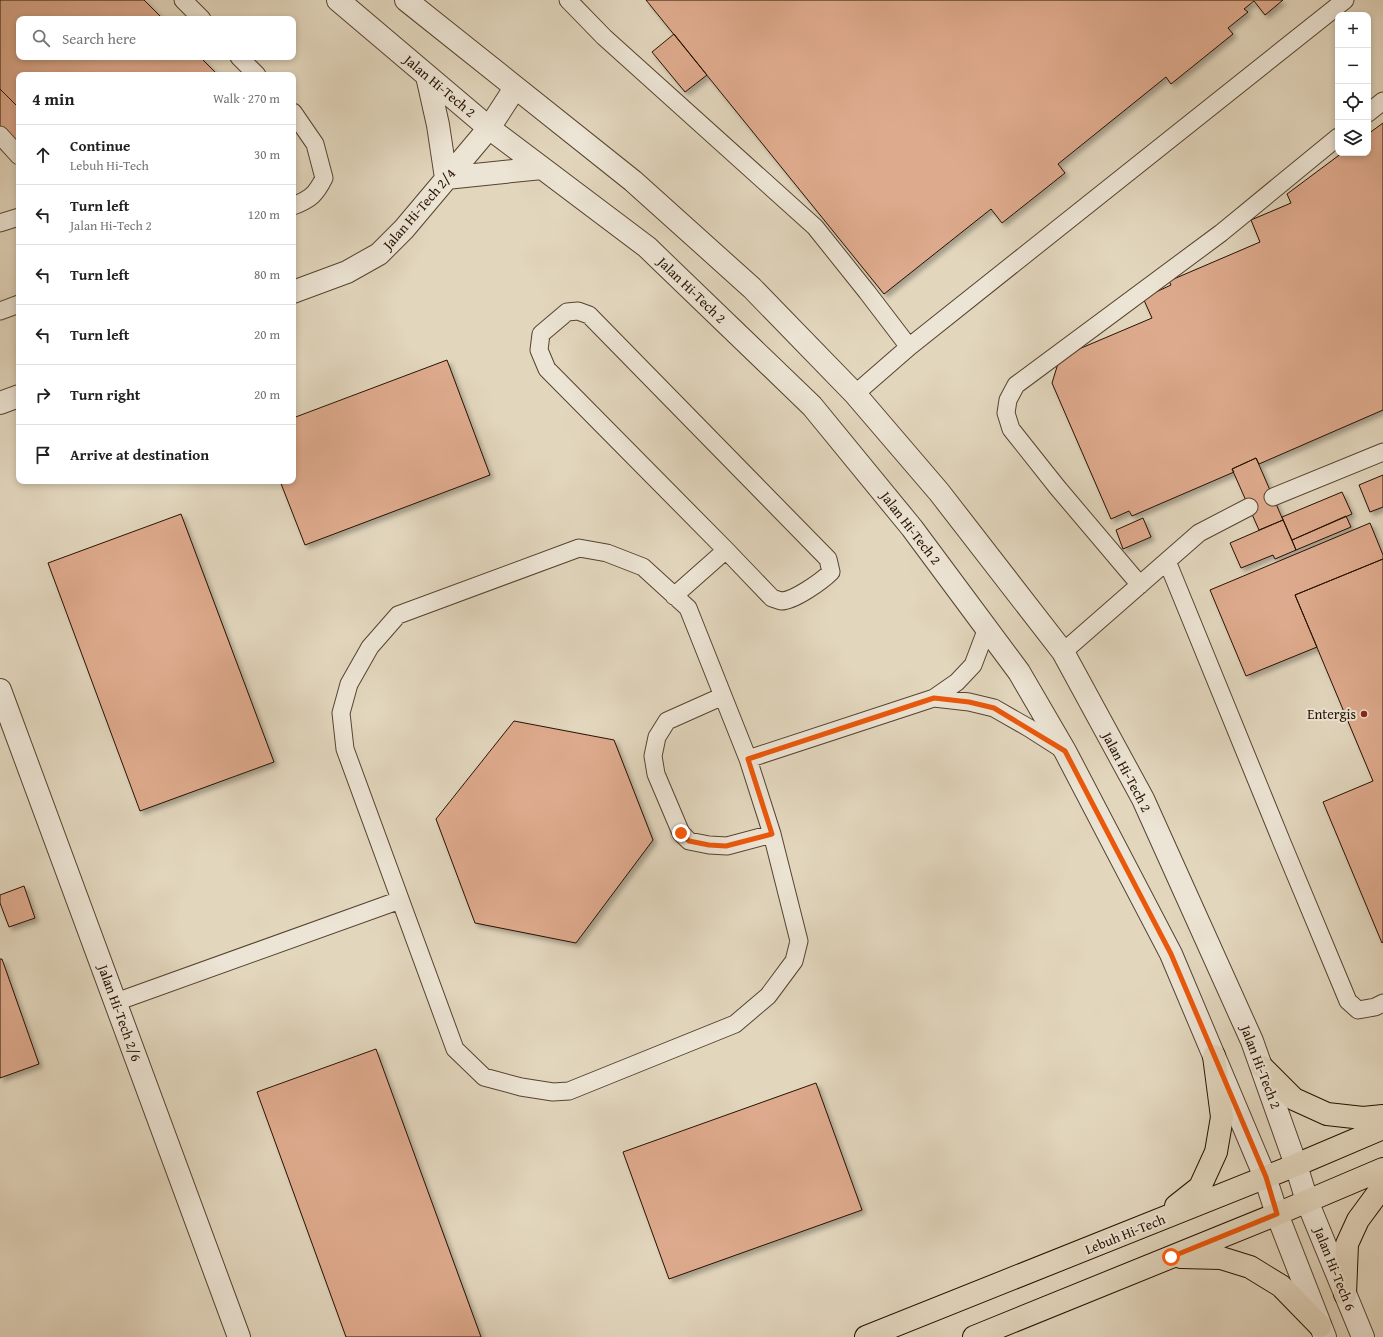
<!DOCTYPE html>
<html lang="en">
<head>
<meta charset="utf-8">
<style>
	body { margin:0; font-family:"Gentium Book Plus",serif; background:#f6f6f6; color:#222 }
	.controls { position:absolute; right:12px; top:12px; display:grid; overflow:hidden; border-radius:8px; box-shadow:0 2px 6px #0003 }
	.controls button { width:36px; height:36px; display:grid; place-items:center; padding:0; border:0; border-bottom:1px solid #e0e0e0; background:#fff; color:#222; font:20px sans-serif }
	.stop { position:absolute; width:12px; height:12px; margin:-9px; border:3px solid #ea580c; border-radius:50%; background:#fff }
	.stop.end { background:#ea580c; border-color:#fff; box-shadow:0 1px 4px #0008 }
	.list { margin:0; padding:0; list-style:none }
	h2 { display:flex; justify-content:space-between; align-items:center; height:52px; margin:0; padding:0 16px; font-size:17px }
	h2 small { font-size:13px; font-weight:400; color:#767676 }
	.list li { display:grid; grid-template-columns:26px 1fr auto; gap:12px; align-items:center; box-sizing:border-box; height:60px; padding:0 16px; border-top:1px solid #e0e0e0 }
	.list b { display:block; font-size:15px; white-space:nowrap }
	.list p { margin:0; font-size:13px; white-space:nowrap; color:#767676 }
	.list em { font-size:13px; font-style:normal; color:#767676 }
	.icon { flex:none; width:22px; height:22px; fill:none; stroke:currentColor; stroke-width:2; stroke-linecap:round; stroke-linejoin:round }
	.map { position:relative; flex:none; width:1383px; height:1337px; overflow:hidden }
	.search { position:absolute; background:#fff; box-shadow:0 2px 6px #0003; left:16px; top:16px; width:280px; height:44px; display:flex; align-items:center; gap:10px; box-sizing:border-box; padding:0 14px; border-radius:8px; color:#767676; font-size:15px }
	.panel { position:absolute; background:#fff; box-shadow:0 2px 6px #0003; left:16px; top:72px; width:280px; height:412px; border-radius:8px }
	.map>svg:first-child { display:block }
	.building { fill:#deaa8d; stroke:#271201; filter:url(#shadow) }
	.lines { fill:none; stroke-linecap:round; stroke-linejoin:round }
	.service-casing { stroke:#564330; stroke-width:19 }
	.minor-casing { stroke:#564330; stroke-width:24 }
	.primary-casing { stroke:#271201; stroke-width:24 }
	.service { stroke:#ece4d4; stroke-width:17 }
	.minor { stroke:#ece4d4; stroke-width:22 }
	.primary { stroke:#e2d6bd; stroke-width:22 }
	.route { stroke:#ea580c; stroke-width:5 }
	.poi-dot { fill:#8f2418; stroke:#ece4d4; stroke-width:1.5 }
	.labels { text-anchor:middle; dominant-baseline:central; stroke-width:4; stroke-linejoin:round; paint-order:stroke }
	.street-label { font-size:14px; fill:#271201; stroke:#ece4d4 }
	.poi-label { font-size:14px; fill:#271201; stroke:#ece4d4; text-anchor:end }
</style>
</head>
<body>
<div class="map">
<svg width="1383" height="1337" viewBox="0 0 1383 1337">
	<defs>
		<filter id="shadow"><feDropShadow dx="3.5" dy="3.5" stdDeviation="2" flood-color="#0004"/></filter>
	</defs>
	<rect width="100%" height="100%" fill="#e2d6bd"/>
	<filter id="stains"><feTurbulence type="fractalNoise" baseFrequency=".005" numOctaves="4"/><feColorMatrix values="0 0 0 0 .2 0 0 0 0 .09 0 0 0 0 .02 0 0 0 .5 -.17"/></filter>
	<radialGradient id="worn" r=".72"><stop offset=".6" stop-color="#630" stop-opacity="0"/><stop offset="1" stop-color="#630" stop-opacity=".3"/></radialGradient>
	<path class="building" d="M0,0H144L163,19H19V57H200L218,75H19V108L0,89Z
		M646,0H1283L1265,15L1254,1L1244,9L1248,12L1228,28L1233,34L1171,84L1166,77L1058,164L1065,173L1002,223L991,209L884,294Z
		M674,34L707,75L685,92L652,52Z
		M0,89L19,108V147L0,128Z
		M1383,123V410L1259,464L1256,458L1232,469L1234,472L1132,516L1129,511L1111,519L1052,383L1060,357L1152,318L1143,298L1171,285L1169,281L1260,242L1251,220L1291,203L1287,194L1342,153H1368V134Z
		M447,360L490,475L305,545L280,481H293V418Z
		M1256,458L1283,520L1259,530L1232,469Z
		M1383,475V507L1370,512L1359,485Z
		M1342,492L1352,514L1292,540L1282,517Z
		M181,514L274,762L140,811L48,563Z
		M1346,516L1351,527L1296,550L1292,540Z
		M1143,518L1151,537L1123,549L1116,530Z
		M1283,520L1296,550L1275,559L1273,555L1241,568L1230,543Z
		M1370,523L1383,555V559L1295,595L1317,647L1246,676L1210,590Z
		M1383,559V942L1382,943L1323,802L1373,781L1295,595Z
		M514,721L614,740L653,840L576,943L475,923L436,819Z
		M24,886L35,918L9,927L0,903V895Z
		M0,959H2L39,1064L0,1078Z
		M376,1049L481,1337H346L257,1092Z
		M816,1083L862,1210L669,1279L623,1152Z"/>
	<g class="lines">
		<defs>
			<path id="service" d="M183,0L202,19
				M568,0L604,37L815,227L867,292L909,347
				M239,57L257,75
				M293,112L315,144L324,178C316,194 311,199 293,206
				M1368,113L1383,101
				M0,135L19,156
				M0,223L19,217
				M0,311L19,304
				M578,311L589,315L828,559L831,572C822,581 794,601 781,601C778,600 775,599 772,598L726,550L547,369L539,350L541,334L567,312Z
				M855,394L909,347L1345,0
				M1273,497L1383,452
				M579,548L607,553L643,567L688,608L748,759L772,834L799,941L794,961L768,996L735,1024L569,1091L553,1092L521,1087L484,1077L455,1049L345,749L341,713L349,684L370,647L398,615Z
				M1167,561L1283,845L1348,1001L1358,1010L1375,1007L1383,1003
				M1140,585L1057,487L1011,429L1006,413L1008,400L1016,385L1221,233L1338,137
				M674,596L726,550
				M1063,652L1199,533L1249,507
				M723,696L667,721L657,737L653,756L656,774L681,833L689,841L709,845L727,846L772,834
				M934,698L969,702L994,708L1029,728L1065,751
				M748,759L934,698L957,682L973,665L987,628
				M116,1002L400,900"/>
			<path id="minor" d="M338,0L489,128L647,247L812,406L912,528L1019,672L1065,751L1171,954L1265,1177L1277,1214L1325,1337
				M406,0L633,181L752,288L855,394L939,492L1063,652L1143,799L1252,1041L1296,1165L1307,1201L1363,1337
				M427,76L438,125L446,178L542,168
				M293,292L347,272L379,254L404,229L489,128L515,88
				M0,403L19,396
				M0,690L239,1337"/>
			<path id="primary" d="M1262,1067L1294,1099L1327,1114L1363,1118L1383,1116
				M1176,1206L1200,1187L1216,1152L1222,1117L1214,1056
				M1181,1257L1221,1258L1250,1267L1281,1286L1320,1326
				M1345,1294L1347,1244L1358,1220L1383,1186
				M866,1337L1296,1165L1383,1128
				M974,1337L1277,1214L1383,1169"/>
		</defs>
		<use href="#service" class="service-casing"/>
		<use href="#minor" class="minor-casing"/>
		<use href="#primary" class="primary-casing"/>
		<use href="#service" class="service"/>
		<use href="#minor" class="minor"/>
		<use href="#primary" class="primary"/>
	</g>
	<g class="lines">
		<path class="route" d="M681,833L689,841L709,845L726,846L772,834L748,759L934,698L969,702L994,708L1065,751L1171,954L1266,1177L1277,1214L1171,1257"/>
	</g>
	<circle class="poi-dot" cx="1364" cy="714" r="4"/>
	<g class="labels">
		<g class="street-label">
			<text transform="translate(440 86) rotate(40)">Jalan Hi-Tech 2</text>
			<text transform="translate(419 209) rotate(-49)">Jalan Hi-Tech 2/4</text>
			<text transform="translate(692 290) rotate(44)">Jalan Hi-Tech 2</text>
			<text transform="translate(911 528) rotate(52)">Jalan Hi-Tech 2</text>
			<text transform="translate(1127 772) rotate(62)">Jalan Hi-Tech 2</text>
			<text transform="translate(120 1013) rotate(70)">Jalan Hi-Tech 2/6</text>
			<text transform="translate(1261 1067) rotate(69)">Jalan Hi-Tech 2</text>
			<text transform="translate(1125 1234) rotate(-22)">Lebuh Hi-Tech</text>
			<text transform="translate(1335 1269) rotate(68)">Jalan Hi-Tech 6</text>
		</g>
		<g class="poi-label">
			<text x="1356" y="714">Entergis</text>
		</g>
	</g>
	<rect width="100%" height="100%" filter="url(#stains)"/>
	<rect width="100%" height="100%" fill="url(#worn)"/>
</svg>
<div class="controls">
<button>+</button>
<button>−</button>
<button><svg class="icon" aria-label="locate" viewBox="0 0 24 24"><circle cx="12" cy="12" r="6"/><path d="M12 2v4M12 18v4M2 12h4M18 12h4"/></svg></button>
<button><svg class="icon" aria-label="layers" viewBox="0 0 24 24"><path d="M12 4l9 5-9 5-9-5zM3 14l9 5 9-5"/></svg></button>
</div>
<div class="stop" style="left:1171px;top:1257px"></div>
<div class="stop end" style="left:681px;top:833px"></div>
<div class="search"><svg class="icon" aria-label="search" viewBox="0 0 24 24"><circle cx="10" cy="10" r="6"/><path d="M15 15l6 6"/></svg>Search here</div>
<section class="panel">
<h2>4 min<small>Walk · 270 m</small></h2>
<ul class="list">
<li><svg class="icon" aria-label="ahead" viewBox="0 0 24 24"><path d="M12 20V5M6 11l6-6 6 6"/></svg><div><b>Continue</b><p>Lebuh Hi-Tech</p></div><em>30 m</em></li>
<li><svg class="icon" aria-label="left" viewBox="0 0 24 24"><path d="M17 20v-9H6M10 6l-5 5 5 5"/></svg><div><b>Turn left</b><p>Jalan Hi-Tech 2</p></div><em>120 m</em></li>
<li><svg class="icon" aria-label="left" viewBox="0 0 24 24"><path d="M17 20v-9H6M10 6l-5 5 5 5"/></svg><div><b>Turn left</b></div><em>80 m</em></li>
<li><svg class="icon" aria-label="left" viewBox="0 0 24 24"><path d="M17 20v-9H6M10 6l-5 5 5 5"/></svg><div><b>Turn left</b></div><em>20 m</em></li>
<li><svg class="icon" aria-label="right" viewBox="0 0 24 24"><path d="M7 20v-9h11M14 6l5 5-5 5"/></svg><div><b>Turn right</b></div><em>20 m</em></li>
<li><svg class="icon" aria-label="arrive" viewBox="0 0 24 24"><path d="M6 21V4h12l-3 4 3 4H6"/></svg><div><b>Arrive at destination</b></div></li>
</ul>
</section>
</div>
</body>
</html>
